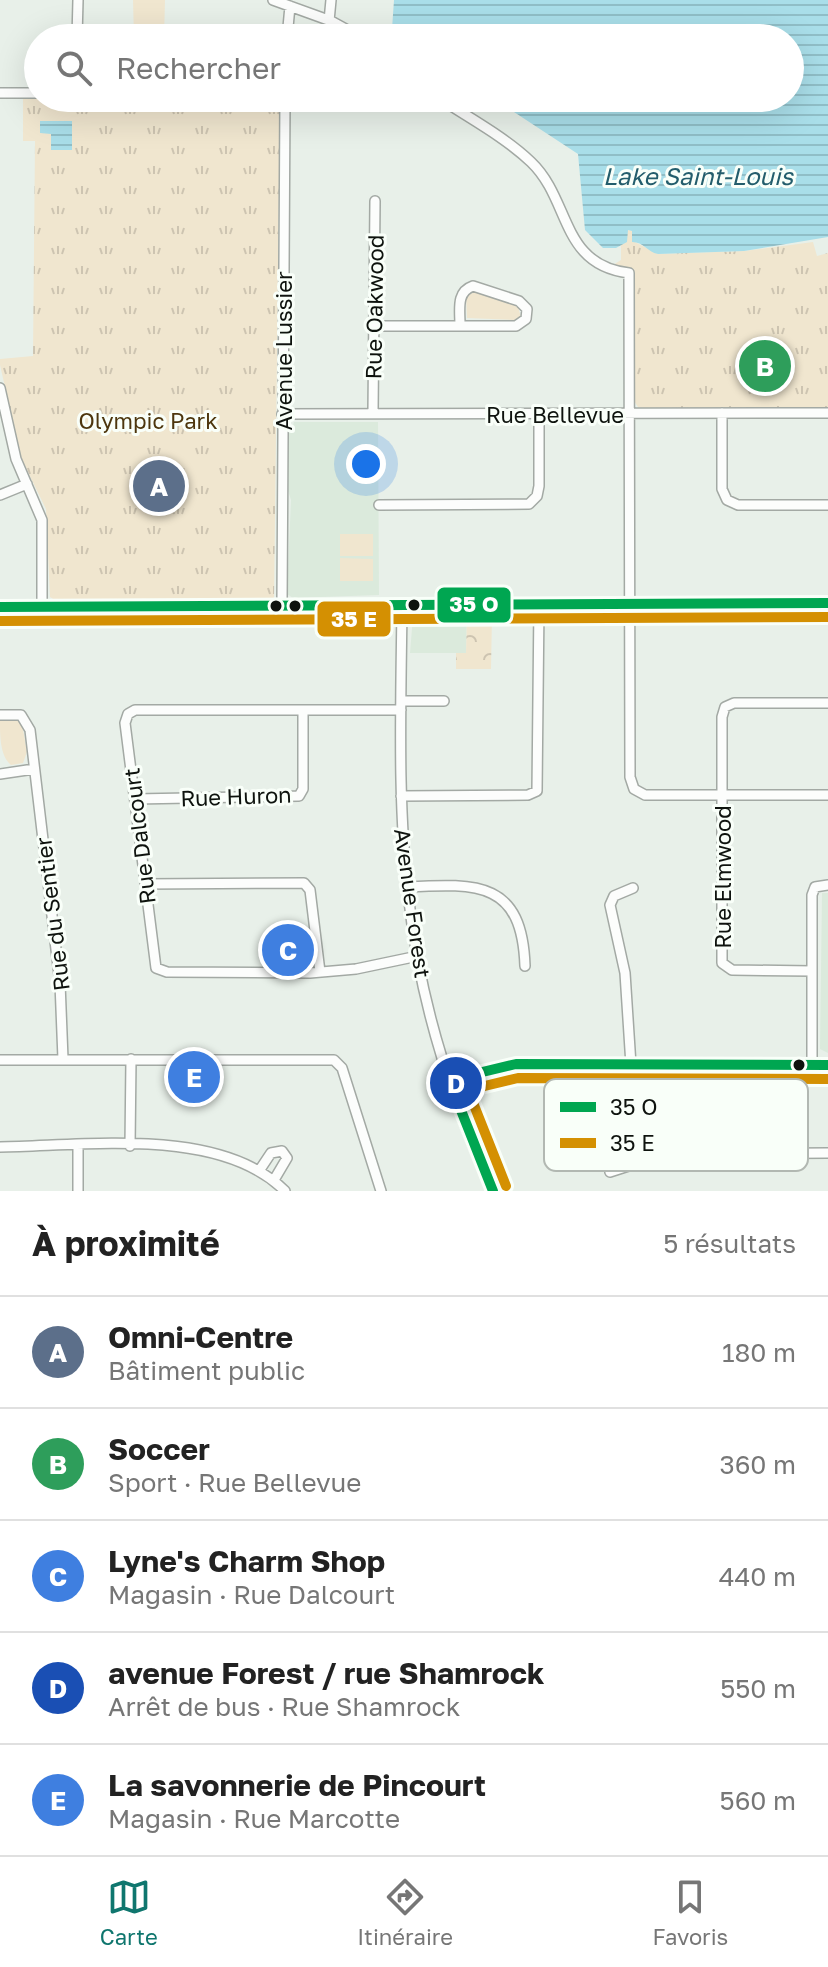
<!DOCTYPE html>
<html lang="fr">
<head>
<meta charset="utf-8">
<style>
	body { margin:0; font-family:"Golos Text",sans-serif; background:#f6f6f6; color:#222 }
	.you { position:absolute; left:366px; top:464px; width:28px; height:28px; margin:-20px; border:6px solid #fff; border-radius:50%; background:#1a73e8; box-shadow:0 0 0 12px #1a73e833 }
	.badge { display:grid; place-items:center; width:52px; height:52px; border-radius:50%; background:#0f766e; color:#fff; font-size:26px; font-weight:700 }
	.pin { position:absolute; translate:-50% -50%; border:4px solid #fff; box-shadow:0 2px 8px #0006 }
	.list { margin:0; padding:0; list-style:none }
	h2 { display:flex; justify-content:space-between; align-items:center; height:104px; margin:0; padding:0 32px; font-size:34px }
	h2 small { font-size:26px; font-weight:400; color:#767676 }
	.list li { display:grid; grid-template-columns:52px 1fr auto; gap:24px; align-items:center; box-sizing:border-box; height:112px; padding:0 32px; border-top:2px solid #e0e0e0 }
	.list b { display:block; font-size:30px; white-space:nowrap }
	.list p { margin:0; font-size:26px; white-space:nowrap; color:#767676 }
	.list em { font-size:26px; font-style:normal; color:#767676 }
	.icon { flex:none; width:44px; height:44px; fill:none; stroke:currentColor; stroke-width:2; stroke-linecap:round; stroke-linejoin:round }
	.map { position:relative; flex:none; width:828px; height:1191px; overflow:hidden }
	.search { position:absolute; background:#fff; box-shadow:0 8px 32px #0002; left:24px; right:24px; top:24px; height:88px; display:flex; align-items:center; gap:20px; box-sizing:border-box; padding:0 28px; border-radius:44px; color:#767676; font-size:30px }
	.sheet { height:664px; background:#fff }
	nav { display:flex; justify-content:space-around; align-items:center; box-sizing:border-box; height:112px; border-top:2px solid #e0e0e0; background:#fff; font-size:22px; color:#767676 }
	nav a { display:grid; justify-items:center; gap:4px }
	nav .on { color:#0f766e }
	.map>svg:first-child { display:block }
	.built { fill:#dbeadc }
	.grass { fill:#f0e6cf }
	.forest { fill:url(#forest-crowns) }
	.park { fill:url(#park-tufts) }
	.water { fill:url(#water-rules) }
	.lines { fill:none; stroke-linecap:round; stroke-linejoin:round }
	.minor-casing { stroke:#a3a9a4; stroke-width:12 }
	.minor { stroke:#fcfdfc; stroke-width:9 }
	.bus-1-casing { stroke:#f9fff9; stroke-width:16 }
	.bus-2-casing { stroke:#f9fff9; stroke-width:16 }
	.bus-1 { stroke:#00a651; stroke-width:10 }
	.bus-2 { stroke:#d49002; stroke-width:10 }
	.bus-dot { fill:#0e130e; stroke:#f9fff9; stroke-width:3 }
	.labels { text-anchor:middle; dominant-baseline:central; stroke-width:6; stroke-linejoin:round; paint-order:stroke }
	.street-label { font-size:22px; fill:#0e130e; stroke:#f9fff9 }
	.park-label { font-size:22px; fill:#4d360d; stroke:#f9fff9 }
	.water-label { font-size:24px; font-style:italic; fill:#235d6c; stroke:#f9fff9 }
	.key { fill:#f9fff9; stroke:#b2b8b2; stroke-width:2 }
	.key-label { font-size:22px; fill:#0e130e }
	.line-badge { stroke:#f9fff9; stroke-width:3 }
	.badge-label { font-size:22px; text-anchor:middle; font-weight:bold; fill:#fff }
</style>
</head>
<body>
<div class="map">
<svg width="828" height="1191" viewBox="0 0 828 1191">
	<defs>
		<pattern id="forest-crowns" width="20" height="18" patternUnits="userSpaceOnUse" patternTransform="scale(2)"><rect width="20" height="18" fill="#f0e6cf"/><path d="M2 6a3 3 0 1 1 6 0M12 15a3 3 0 1 1 6 0" fill="none" stroke="#cdc4b1"/></pattern>
		<pattern id="park-tufts" width="24" height="20" patternUnits="userSpaceOnUse" patternTransform="scale(2)"><rect width="24" height="20" fill="#f0e6cf"/><path d="M3 7l-1-3M5 7V3M7 7l1-3M15 17l-1-3M17 17v-4M19 17l1-3" fill="none" stroke="#cdc4b1"/></pattern>
		<pattern id="water-rules" width="6" height="5" patternUnits="userSpaceOnUse" patternTransform="scale(2)"><rect width="6" height="5" fill="#a9dee9"/><path d="M0 2.5h6" fill="none" stroke="#90bec7"/></pattern>
	</defs>
	<rect width="100%" height="100%" fill="#e8f0e9"/>
	<path class="built" d="M294,422H378L379,595L293,598L287,594L291,500L285,481L286,431L292,429Z
		M467,615L466,653H410L413,616Z
		M822,893H828V1053L820,1049Z"/>
	<path class="grass" d="M133,0H165L164,38H134Z
		M477,291L518,307L521,317L516,320L467,318L466,296Z
		M340,534H373V556H340Z
		M340,558L373,559V581H340Z
		M16,719L22,724L27,752L23,763L11,765C0,756 0,736 0,721Z"/>
	<path class="forest" d="M467,615H492L491,669H456V653H466Z"/>
	<path class="park" d="M23,97L270,99L280,107L274,599L58,602L50,597L46,509L21,458L0,365V359L33,356L35,141H23Z
		M628,230L633,231L635,242L658,254L744,251L813,242L817,256L828,253V408L654,410L638,407L634,401V271L613,265L621,260V243Z"/>
	<path class="water" d="M394,0H828V237L744,251L658,254C647,252 644,242 632,242V231L628,230L627,242L616,248H603L585,230L578,154L514,112L512,104L515,98H790V38H400L392,29Z
		M40,121H72V150H51V134L40,133Z"/>
	<g class="lines">
		<defs>
			<path id="minor" d="M273,0L331,21L362,38
				M329,21L331,0
				M77,38L78,0
				M287,38L290,6
				M0,93H38
				M439,98C469,118 505,137 531,162C571,200 560,265 629,273L630,777L634,789L645,795H828
				M373,326H516L526,319L527,309L519,301L473,286C456,292 460,309 460,325
				M0,388L16,459L42,520V607
				M373,413L375,201
				M722,413V489L727,500L738,505H828
				M282,414L828,413
				M0,495L27,484
				M379,505L529,504L537,496L539,486V414
				M282,604L285,98
				M402,604C401,703 397,803 409,901C420,1002 451,1099 493,1191
				M0,607L828,603
				M401,701H444
				M401,710H135L128,714L125,723L156,968L167,972L310,973L356,969L418,956
				M0,715H21L30,730L60,983L63,1059
				M0,774L34,769
				M401,796L528,795L537,791L539,604
				M135,799L299,796L303,789V711
				M145,884L304,883L310,890L320,972
				M407,887C479,883 522,882 525,966
				M812,971L732,970L722,963V717L725,707L734,703H828
				M0,1060H334L342,1068L381,1191
				M631,1065L625,973L610,905L614,896L633,888
				M812,1065V895L815,887L828,885
				M449,1080L516,1064L828,1065
				M130,1146L131,1059
				M0,1147C86,1146 220,1126 285,1191
				M745,1153L746,1065
				M259,1171L271,1153L282,1151L287,1158L274,1180
				M610,1172L666,1154L828,1153
				M78,1191V1146"/>
		</defs>
		<use href="#minor" class="minor-casing"/>
		<use href="#minor" class="minor"/>
		<defs>
			<path id="bus-1" d="M0,607L828,603
				M493,1191L449,1080L516,1064L828,1065"/>
			<path id="bus-2" d="M0,621L828,617
				M506,1186L468,1090L518,1078L828,1079"/>
		</defs>
		<use href="#bus-1" class="bus-1-casing"/>
		<use href="#bus-2" class="bus-2-casing"/>
		<use href="#bus-1" class="bus-1"/>
		<use href="#bus-2" class="bus-2"/>
	</g>
	<g class="bus-dot">
		<circle cx="414" cy="605" r="7"/>
		<circle cx="276" cy="606" r="7"/>
		<circle cx="295" cy="606" r="7"/>
		<circle cx="799" cy="1065" r="7"/>
	</g>
	<g class="labels">
		<g class="street-label">
			<text transform="translate(374 307) rotate(-89)">Rue Oakwood</text>
			<text transform="translate(283 351) rotate(-90)">Avenue Lussier</text>
			<text x="555" y="414">Rue Bellevue</text>
			<text transform="translate(236 796) rotate(-2)">Rue Huron</text>
			<text transform="translate(139 836) rotate(-97)">Rue Dalcourt</text>
			<text transform="translate(722 877) rotate(-90)">Rue Elmwood</text>
			<text transform="translate(413 903) rotate(82)">Avenue Forest</text>
			<text transform="translate(52 914) rotate(-97)">Rue du Sentier</text>
		</g>
		<g class="park-label">
			<text x="148" y="420">Olympic Park</text>
		</g>
		<g class="water-label">
			<text x="698" y="175">Lake Saint-Louis</text>
		</g>
	</g>
	<rect x="544" y="1079" width="264" height="92" rx="12" class="key"/>
	<rect x="560" y="1102" width="36" height="10" fill="#00a651"/>
	<rect x="560" y="1138" width="36" height="10" fill="#d49002"/>
	<g class="key-label">
		<text x="610" y="1115">35 O</text>
		<text x="610" y="1151">35 E</text>
	</g>
	<g class="line-badge">
		<rect x="436" y="586" width="76" height="38" rx="8" fill="#00a651"/>
		<rect x="316" y="600" width="76" height="38" rx="8" fill="#d49002"/>
	</g>
	<g class="badge-label">
		<text x="474" y="612">35 O</text>
		<text x="354" y="627">35 E</text>
	</g>
</svg>
<div class="you"></div>
<div class="pin badge" style="left:159px;top:486px;background:#5c6f8a">A</div>
<div class="pin badge" style="left:765px;top:366px;background:#2e9e5b">B</div>
<div class="pin badge" style="left:288px;top:950px;background:#3f7fe0">C</div>
<div class="pin badge" style="left:456px;top:1083px;background:#1a4fb4">D</div>
<div class="pin badge" style="left:194px;top:1077px;background:#3f7fe0">E</div>
<div class="search"><svg class="icon" aria-label="search" viewBox="0 0 24 24"><circle cx="10" cy="10" r="6"/><path d="M15 15l6 6"/></svg>Rechercher</div>
</div>
<section class="sheet">
<h2>À proximité<small>5 résultats</small></h2>
<ul class="list">
<li><span class="badge" style="background:#5c6f8a">A</span><div><b>Omni-Centre</b><p>Bâtiment public</p></div><em>180 m</em></li>
<li><span class="badge" style="background:#2e9e5b">B</span><div><b>Soccer</b><p>Sport · Rue Bellevue</p></div><em>360 m</em></li>
<li><span class="badge" style="background:#3f7fe0">C</span><div><b>Lyne's Charm Shop</b><p>Magasin · Rue Dalcourt</p></div><em>440 m</em></li>
<li><span class="badge" style="background:#1a4fb4">D</span><div><b>avenue Forest / rue Shamrock</b><p>Arrêt de bus · Rue Shamrock</p></div><em>550 m</em></li>
<li><span class="badge" style="background:#3f7fe0">E</span><div><b>La savonnerie de Pincourt</b><p>Magasin · Rue Marcotte</p></div><em>560 m</em></li>
</ul>
</section>
<nav>
<a class="on"><svg class="icon" aria-label="map" viewBox="0 0 24 24"><path d="M3 6l6-2 6 2 6-2v14l-6 2-6-2-6 2zM9 4v14M15 6v14"/></svg>Carte</a>
<a><svg class="icon" aria-label="directions" viewBox="0 0 24 24"><path d="M12 3l9 9-9 9-9-9zM9 14v-3h6M13 9l2 2-2 2"/></svg>Itinéraire</a>
<a><svg class="icon" aria-label="saved" viewBox="0 0 24 24"><path d="M7 4h10v16l-5-4-5 4z"/></svg>Favoris</a>
</nav>
</body>
</html>
